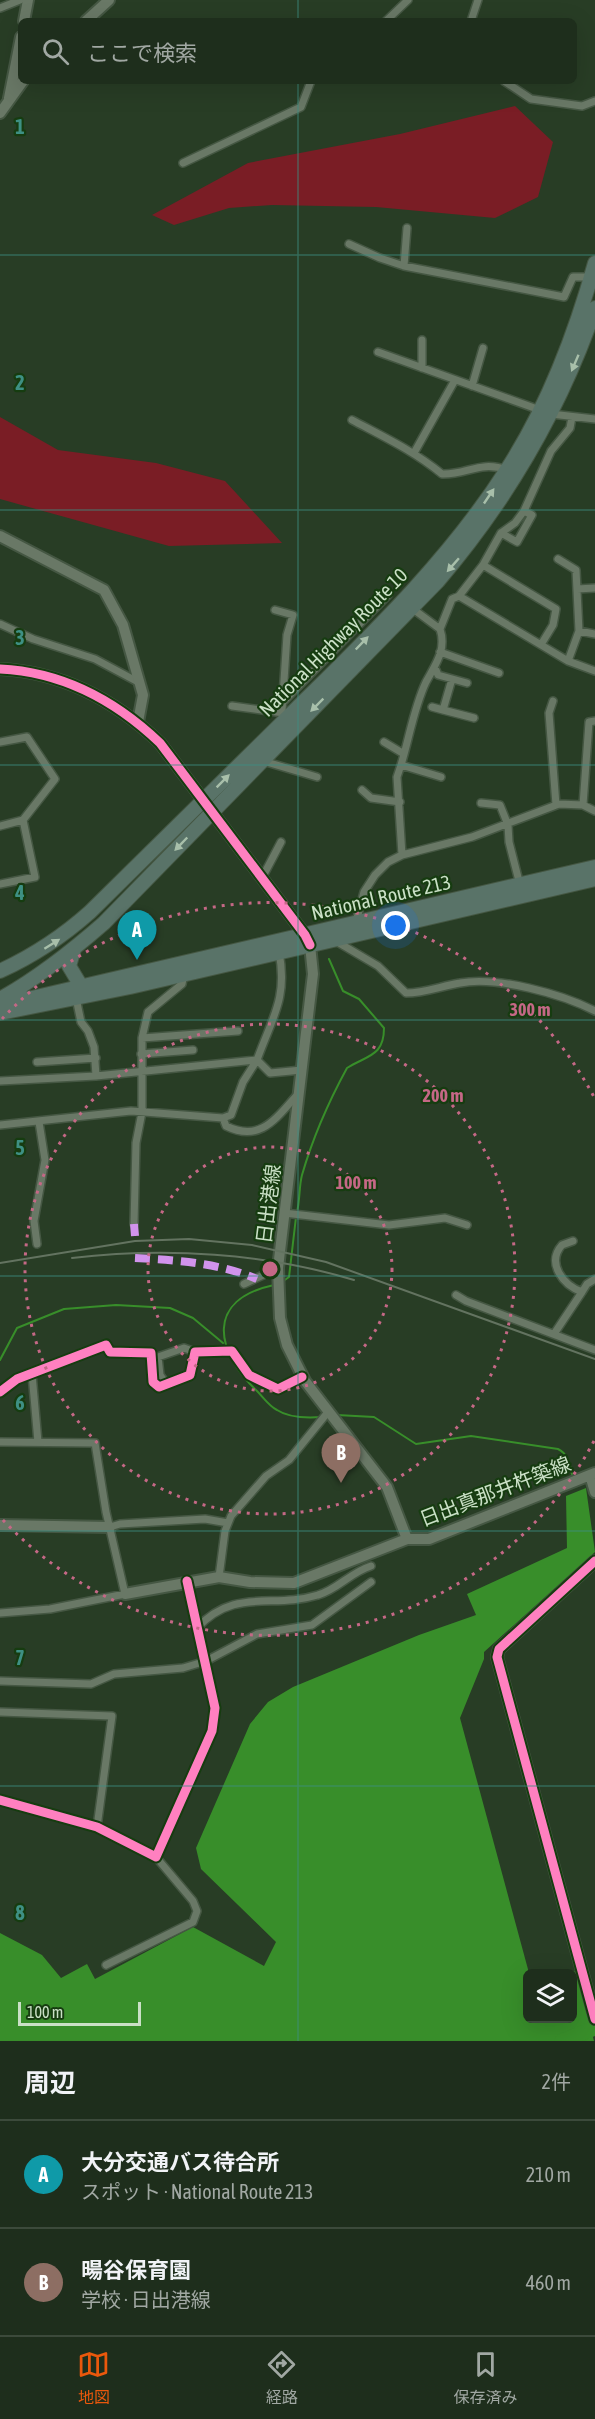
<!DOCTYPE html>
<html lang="ja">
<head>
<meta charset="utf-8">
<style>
	body { margin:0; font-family:"Asap Condensed","Noto Sans JP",sans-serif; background:#263625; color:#f1f3f6 }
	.controls { position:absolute; right:18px; bottom:18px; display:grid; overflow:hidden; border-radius:9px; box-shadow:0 6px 24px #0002 }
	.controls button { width:54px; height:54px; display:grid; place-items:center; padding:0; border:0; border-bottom:2px solid #3c4a3b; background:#1e2e1c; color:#f1f3f6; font:30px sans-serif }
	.scale { position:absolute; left:18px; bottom:15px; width:123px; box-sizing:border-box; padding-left:6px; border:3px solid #cae0c6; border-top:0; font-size:16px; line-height:21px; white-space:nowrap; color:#cae0c6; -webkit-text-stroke:4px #163c10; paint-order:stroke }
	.you { position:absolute; left:396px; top:926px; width:21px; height:21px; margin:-15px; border:4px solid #fff; border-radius:50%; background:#1a73e8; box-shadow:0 0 0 9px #1a73e833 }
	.badge { display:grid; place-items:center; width:39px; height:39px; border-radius:50%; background:#ea580c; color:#fff; font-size:20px; font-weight:700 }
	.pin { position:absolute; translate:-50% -50px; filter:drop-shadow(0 2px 3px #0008) }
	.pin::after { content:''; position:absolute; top:32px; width:21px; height:18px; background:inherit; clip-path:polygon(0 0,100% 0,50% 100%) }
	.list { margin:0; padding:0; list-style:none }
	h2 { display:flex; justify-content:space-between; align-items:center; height:78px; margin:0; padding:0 24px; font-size:26px }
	h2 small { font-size:20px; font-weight:400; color:#a1a8a3 }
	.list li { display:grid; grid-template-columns:39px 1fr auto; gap:18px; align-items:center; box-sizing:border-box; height:108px; padding:0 24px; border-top:2px solid #3c4a3b }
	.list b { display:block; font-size:22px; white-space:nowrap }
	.list p { margin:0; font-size:20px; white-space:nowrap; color:#a1a8a3 }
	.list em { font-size:20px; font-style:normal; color:#a1a8a3 }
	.icon { flex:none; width:33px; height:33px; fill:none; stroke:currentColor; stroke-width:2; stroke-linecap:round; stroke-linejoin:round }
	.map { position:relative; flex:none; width:595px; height:2041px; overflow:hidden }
	.search { position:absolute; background:#1e2e1c; box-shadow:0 6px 24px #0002; left:18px; right:18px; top:18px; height:66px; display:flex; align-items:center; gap:15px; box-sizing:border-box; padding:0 21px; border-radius:9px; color:#a1a8a3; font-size:22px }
	.sheet { height:294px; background:#1e2e1c }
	nav { display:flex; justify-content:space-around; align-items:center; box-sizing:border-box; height:84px; border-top:2px solid #3c4a3b; background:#1e2e1c; font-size:16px; color:#a1a8a3 }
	nav a { display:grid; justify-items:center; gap:3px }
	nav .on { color:#ea580c }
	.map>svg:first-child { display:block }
	.green { fill:#7a1d25 }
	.water { fill:#388e2a }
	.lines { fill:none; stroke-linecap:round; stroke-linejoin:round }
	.stream { stroke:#388e2a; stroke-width:2 }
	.river { stroke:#388e2a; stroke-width:15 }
	.street-casing { stroke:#455743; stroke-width:10 }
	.secondary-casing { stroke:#455743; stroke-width:14 }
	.highway-casing { stroke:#455743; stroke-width:16 }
	.street { stroke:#697866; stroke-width:7 }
	.secondary { stroke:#697866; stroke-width:10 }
	.highway { stroke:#597368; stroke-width:14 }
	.rail { stroke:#637360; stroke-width:2 }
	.quiet { stroke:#d193ec; stroke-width:8; stroke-dasharray:15 8; stroke-linecap:butt }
	.cycleway-casing { stroke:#163c10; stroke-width:13 }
	.cycleway { stroke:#ff80c0; stroke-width:9 }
	.oneway { fill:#a8bfaa }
	.grid { fill:none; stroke:#3e9084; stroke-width:1.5; stroke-opacity:0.55 }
	.ring { fill:none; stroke:#c56886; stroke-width:3; stroke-dasharray:3 6 }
	.labels { text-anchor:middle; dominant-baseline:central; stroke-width:4.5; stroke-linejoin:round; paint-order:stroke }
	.street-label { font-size:20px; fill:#cae0c6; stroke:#163c10 }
	.grid-label { font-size:20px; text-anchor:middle; font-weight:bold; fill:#3e9084; stroke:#163c10; stroke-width:4.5; stroke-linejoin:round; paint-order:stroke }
	.centre { fill:#c56886; stroke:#163c10; stroke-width:3 }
	.ring-label { font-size:18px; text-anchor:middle; font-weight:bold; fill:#c56886; stroke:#163c10; stroke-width:4.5; stroke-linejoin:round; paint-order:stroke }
</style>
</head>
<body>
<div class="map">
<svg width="595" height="2041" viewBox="0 0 595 2041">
	<rect width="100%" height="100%" fill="#283d25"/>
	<path class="green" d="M515,106L553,142L538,197L495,218L376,207L272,205L229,208L174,225L152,215L248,163L400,134Z
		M0,417L58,450L156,463L225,481L282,543L169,546L0,499Z"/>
	<path class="water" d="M586,1488L595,1552L484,1652V1659L460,1718L529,1973L528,2018H572V1974L567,1973L576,1971L594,2041H0V1933L42,1955L61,1978L87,1964L95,1979L193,1927L264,1966L276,1942L201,1869L196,1848L250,1724L268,1702L293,1687L419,1635L476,1615L467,1594L567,1548L566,1496Z"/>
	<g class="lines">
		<path class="stream" d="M297,1212C300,1200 299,1186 302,1175C313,1137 329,1101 347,1068C368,1055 384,1056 384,1028L359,999L343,991L329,959
			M282,1282L289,1277L296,1217
			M274,1285C205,1300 215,1351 257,1391C263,1397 269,1406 277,1410C289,1418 309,1418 322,1417
			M0,1360L17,1328L64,1309L116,1305L170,1308L193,1318L223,1343
			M337,1415L374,1417L416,1444L471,1436L558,1449C570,1455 570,1467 573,1479"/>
		<path class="river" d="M562,2041L595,2028"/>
		<defs>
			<path id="street" d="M0,8L20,0
				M386,21L408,0
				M471,21L478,0
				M504,81L531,99L582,106L595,101
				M183,163L301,107L311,81
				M349,244L380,258L404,266L564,297L573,277H591
				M404,266L407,228
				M378,352L551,414L595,419
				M422,368V340
				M472,386L483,348
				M352,420C384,437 414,451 442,474C467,475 480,460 507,470
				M414,453L455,380
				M501,533L517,542L532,515L524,511
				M558,559L576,570L579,631
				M483,565L556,609L553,625L542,643
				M577,589L595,588
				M459,596L483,565L501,533L515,523L524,511L551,451L570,428L572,417
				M413,609L440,629L452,599L459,596L568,661L595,671
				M275,610L293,615L287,635L282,711
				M0,624L33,639L95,659L138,682
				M440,629C447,650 435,665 426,682C414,707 409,739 401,765L441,777
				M440,652L499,673
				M568,661L579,631L595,634
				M436,670L438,675L467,683
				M452,679L443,710L474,718
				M553,701L549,713L556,805
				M283,702L388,595
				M232,706L284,713
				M432,707L443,710
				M0,742L27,737L55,779L23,820L0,826
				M384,742L404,754
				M263,761L317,777
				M401,765L397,777L402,855
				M362,790L371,798L400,802
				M481,803L500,805L508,825L509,842L520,885
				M583,805L589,722L595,721
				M262,878L281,842
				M0,884L35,877L23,820
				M356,922L364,892L375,875L388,862L402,855L472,837L559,804L583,805L595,811
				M334,940L378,966L406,993C425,993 441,986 460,983C497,976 562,994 595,1011
				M76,998L81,1022L88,1031L94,1047L96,1076L257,1060C272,1018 288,998 279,952
				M142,1038L238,1031
				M141,1054L193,1050
				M37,1062L96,1058
				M0,1081L96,1076
				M223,1118L226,1126C261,1143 276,1118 298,1094
				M0,1125L131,1111L223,1118L231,1115L243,1082L257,1060L270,1073L302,1070
				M284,1213L389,1225L445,1218L467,1225
				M134,1224L136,1143L142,1112V1038L148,1012L182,984L184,974
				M37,1244L34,1221L45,1160L39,1122
				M244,1284L278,1268
				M582,1292L587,1284L595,1279
				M456,1295L466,1301L595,1350
				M554,1334L582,1292C563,1285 546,1263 562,1245L573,1241
				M32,1374L38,1442
				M165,1382L160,1375L158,1357L184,1348L195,1352
				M0,1392L17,1379L106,1345L110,1352L151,1353L153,1382L159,1387L190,1375L195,1352L232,1351L249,1375L278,1389L302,1377
				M0,1442L95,1443L106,1512L125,1594L50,1609L0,1613
				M110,1527L120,1524L205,1519L228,1523
				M219,1577L225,1531L231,1516L266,1476L289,1460L328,1412
				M197,1628C235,1587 272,1609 318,1595C337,1590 351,1572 371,1566
				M0,1681L91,1684L114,1674L183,1668L206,1661L257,1634L312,1625L371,1582
				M0,1712L112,1716L97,1827
				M0,1800L97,1827L156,1857L212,1731L215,1708L187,1581
				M106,1965L193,1922L197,1911L193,1901L156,1857"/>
			<path id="secondary" d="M24,21L28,0
				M86,21L109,0
				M9,98L21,37
				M0,113L23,81
				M0,536L104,590L123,625L143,695L138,722
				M0,669C62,672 116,701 160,743L305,935L310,945L313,974L278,1268L280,1318L287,1345L305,1381L387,1487L407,1539
				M590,1475L595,1492
				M0,1525L110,1527
				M595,1561L499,1649L497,1657L595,2019
				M125,1594L219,1577L250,1582L294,1583L407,1539H429L595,1473"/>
			<path id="highway" d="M74,949L69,966L81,986
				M0,971C35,955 62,937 90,912C159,844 228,776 297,708C372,634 449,560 506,471C547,408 575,335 595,263
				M0,999C38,978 72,951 104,923L438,581C508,499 560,410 595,308
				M0,1001L32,998L595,867
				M0,1013L130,987L595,879"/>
		</defs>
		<use href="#street" class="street-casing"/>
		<use href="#secondary" class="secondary-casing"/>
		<use href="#highway" class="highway-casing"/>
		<use href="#street" class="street"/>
		<use href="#secondary" class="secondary"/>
		<use href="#highway" class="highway"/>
		<path class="rail" d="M72,1258C165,1247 265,1253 354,1280
			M0,1263L135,1241L189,1239L252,1245L326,1262L595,1359"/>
		<path class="quiet" d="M134,1224L135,1236
			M135,1258C176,1260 219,1263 257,1279"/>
		<defs>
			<path id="cycleway" d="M0,669C62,672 116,701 160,743L305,935L310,945
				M0,1392L17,1379L106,1345L110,1352L151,1353L153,1382L159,1387L190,1375L195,1352L232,1351L249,1375L278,1389L302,1377
				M595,1561L499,1649L497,1657L595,2019
				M0,1800L97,1827L156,1857L212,1731L215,1708L187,1581"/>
		</defs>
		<use href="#cycleway" class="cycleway-casing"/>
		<use href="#cycleway" class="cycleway"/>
	</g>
	<defs><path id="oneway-solid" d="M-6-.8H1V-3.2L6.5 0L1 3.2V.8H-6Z" transform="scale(1.5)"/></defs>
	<g class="oneway">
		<use href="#oneway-solid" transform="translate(575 363) rotate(113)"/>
		<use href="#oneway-solid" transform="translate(489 496) rotate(-56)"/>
		<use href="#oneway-solid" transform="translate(453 565) rotate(131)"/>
		<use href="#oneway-solid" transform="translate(362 643) rotate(-46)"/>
		<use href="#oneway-solid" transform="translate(317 705) rotate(135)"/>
		<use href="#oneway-solid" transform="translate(223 781) rotate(-45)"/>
		<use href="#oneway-solid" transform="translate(181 844) rotate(134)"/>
		<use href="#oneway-solid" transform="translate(52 944) rotate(-32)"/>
	</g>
	<path class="grid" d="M298,0V21M298,81V2041M0,255H595M0,510H595M0,765H595M0,1020H595M0,1276H595M0,1531H595M0,1786H595"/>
	<g class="ring">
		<circle cx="270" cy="1269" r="122"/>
		<circle cx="270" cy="1269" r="245"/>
		<path d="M594 1441A367 367 0 0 1 2 1519M2 1019A367 367 0 0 1 594 1097"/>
	</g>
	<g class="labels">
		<g class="street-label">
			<text transform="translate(333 642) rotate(-45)">National Highway Route 10</text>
			<text transform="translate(381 897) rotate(-13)">National Route 213</text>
			<text transform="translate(268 1204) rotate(-83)">日出港線</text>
			<text transform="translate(495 1491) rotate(-21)">日出真那井杵築線</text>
		</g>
	</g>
	<g class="grid-label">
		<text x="20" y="134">1</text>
		<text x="20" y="390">2</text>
		<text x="20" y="645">3</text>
		<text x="20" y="900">4</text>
		<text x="20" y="1155">5</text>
		<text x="20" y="1410">6</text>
		<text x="20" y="1665">7</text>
		<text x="20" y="1920">8</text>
	</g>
	<circle cx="270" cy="1269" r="9" class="centre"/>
	<g class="ring-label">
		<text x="530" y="1016">300 m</text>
		<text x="443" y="1102">200 m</text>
		<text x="356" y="1189">100 m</text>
	</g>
</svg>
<div class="controls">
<button><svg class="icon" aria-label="layers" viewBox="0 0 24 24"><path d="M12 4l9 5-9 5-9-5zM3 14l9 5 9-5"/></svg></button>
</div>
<div class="scale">100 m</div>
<div class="you"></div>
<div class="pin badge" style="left:137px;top:960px;background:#0f9aa8">A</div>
<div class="pin badge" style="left:341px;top:1483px;background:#8d6e63">B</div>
<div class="search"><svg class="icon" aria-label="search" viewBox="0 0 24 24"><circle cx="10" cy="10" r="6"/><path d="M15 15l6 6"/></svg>ここで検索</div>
</div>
<section class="sheet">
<h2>周辺<small>2件</small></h2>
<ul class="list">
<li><span class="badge" style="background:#0f9aa8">A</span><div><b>大分交通バス待合所</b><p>スポット · National Route 213</p></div><em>210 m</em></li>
<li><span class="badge" style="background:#8d6e63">B</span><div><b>暘谷保育園</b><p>学校 · 日出港線</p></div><em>460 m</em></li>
</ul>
</section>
<nav>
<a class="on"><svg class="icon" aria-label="map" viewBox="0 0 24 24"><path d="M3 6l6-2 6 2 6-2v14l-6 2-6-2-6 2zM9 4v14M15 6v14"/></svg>地図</a>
<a><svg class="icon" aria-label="directions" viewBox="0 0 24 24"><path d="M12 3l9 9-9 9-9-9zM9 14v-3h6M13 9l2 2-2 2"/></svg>経路</a>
<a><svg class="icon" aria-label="saved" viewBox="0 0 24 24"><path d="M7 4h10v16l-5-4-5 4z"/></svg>保存済み</a>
</nav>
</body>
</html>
